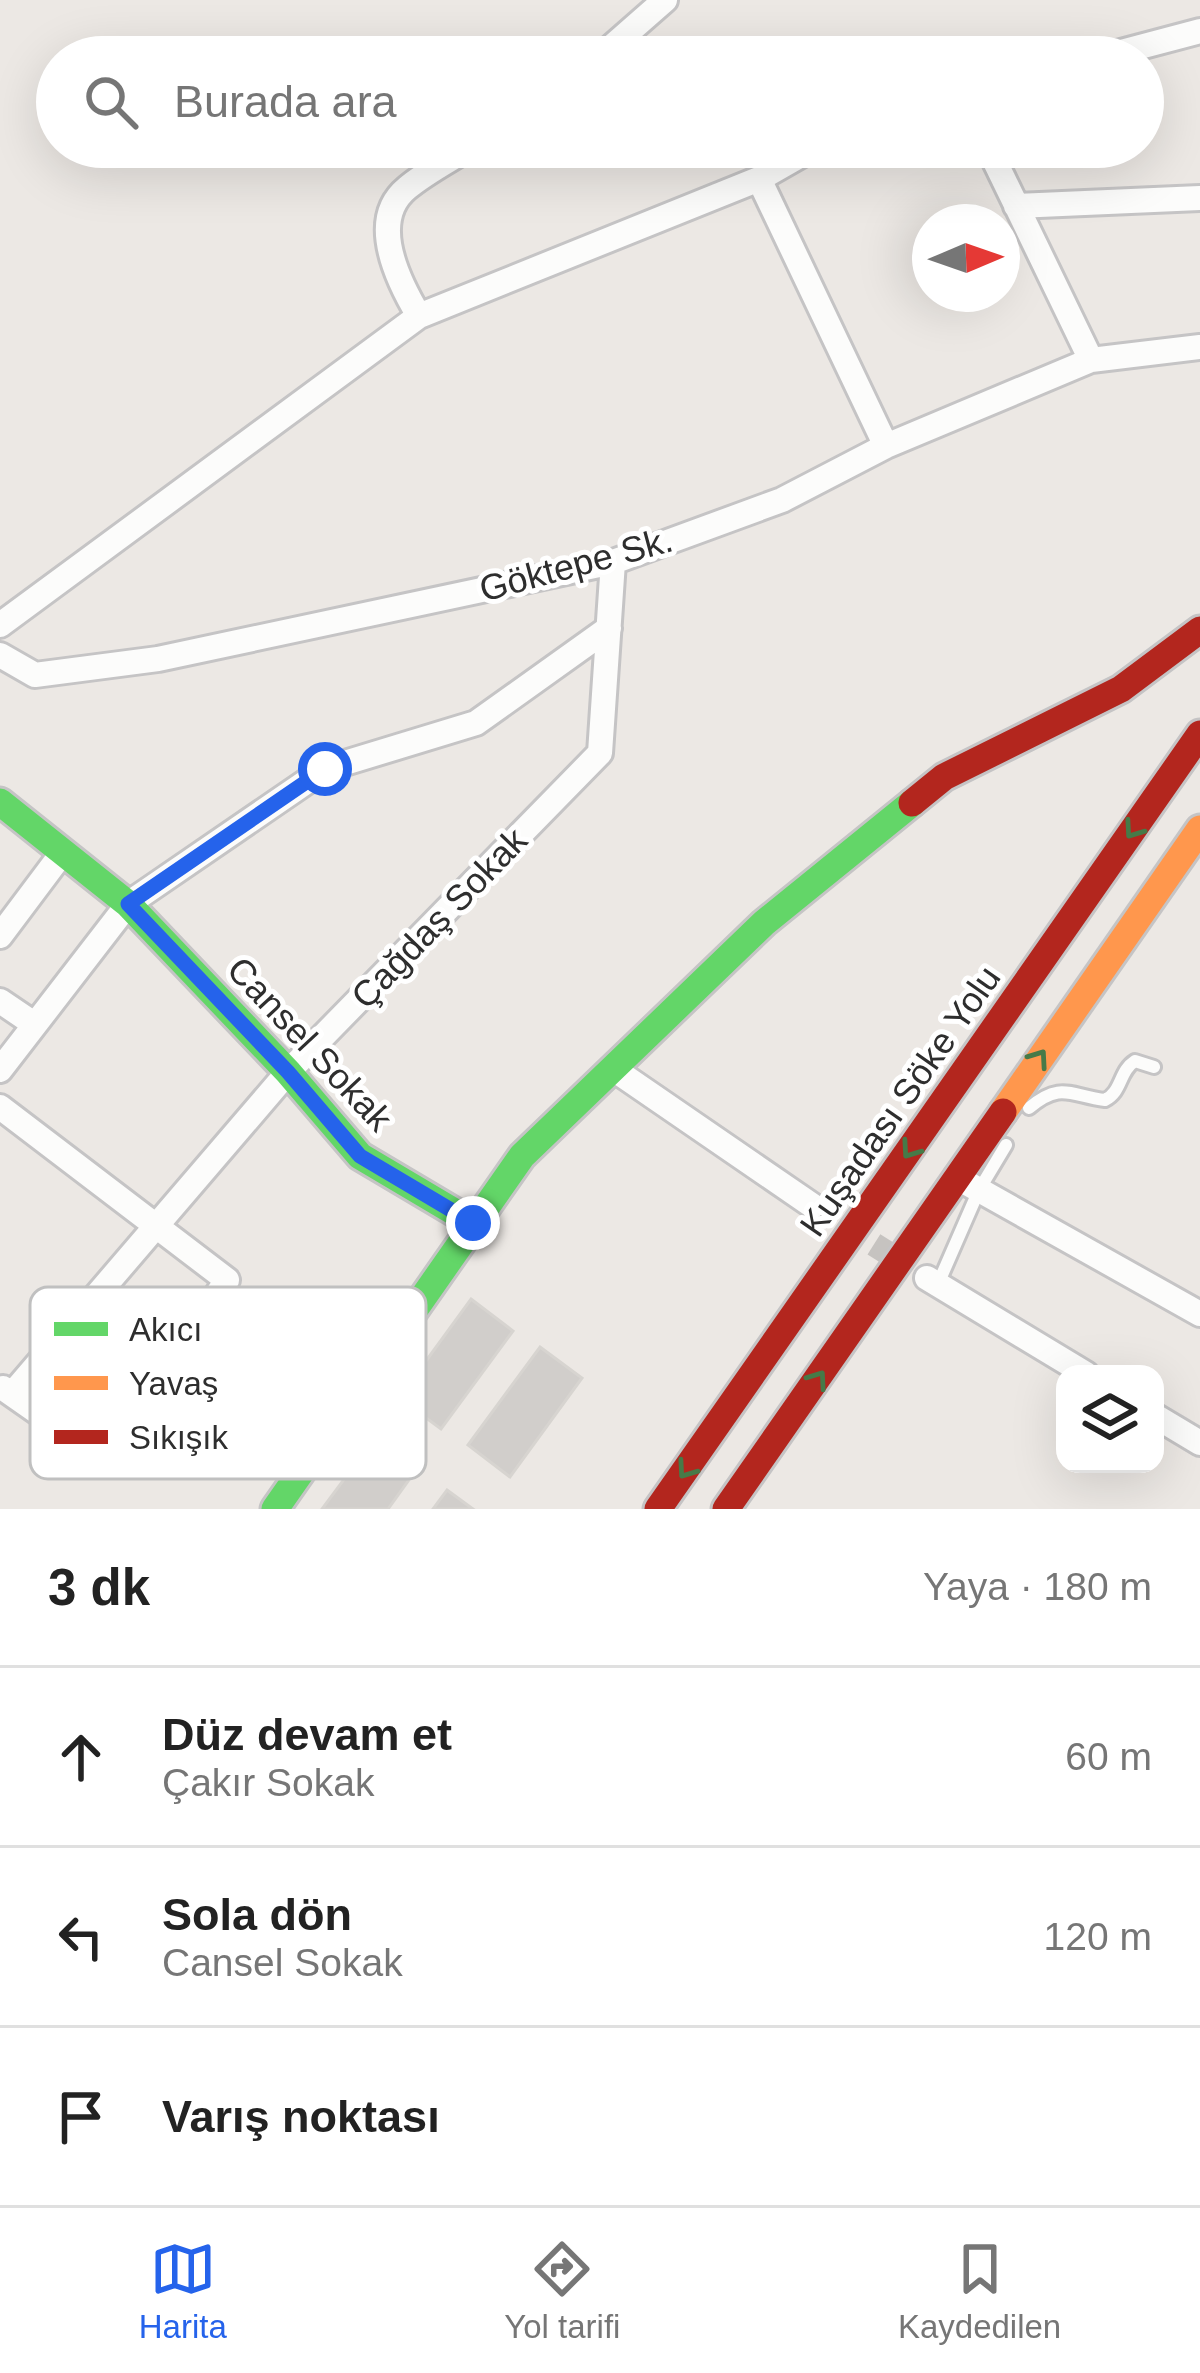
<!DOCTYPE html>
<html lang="tr">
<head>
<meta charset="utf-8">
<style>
	body { margin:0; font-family:Arial,sans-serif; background:#f2f2f2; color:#222 }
	.controls { position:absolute; right:36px; bottom:36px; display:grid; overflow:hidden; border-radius:24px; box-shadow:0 12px 48px #0002 }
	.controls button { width:108px; height:108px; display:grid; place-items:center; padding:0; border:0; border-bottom:3px solid #e0e0e0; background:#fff; color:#222; font:60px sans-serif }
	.compass { position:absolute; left:912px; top:204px; width:108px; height:108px; border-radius:50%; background:#fff; box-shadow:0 12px 48px #0002; rotate:88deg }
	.stop { position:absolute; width:36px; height:36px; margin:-27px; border:9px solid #2563eb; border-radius:50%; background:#fff }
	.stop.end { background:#2563eb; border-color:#fff; box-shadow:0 3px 12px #0008 }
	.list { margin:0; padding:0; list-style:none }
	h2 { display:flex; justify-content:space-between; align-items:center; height:156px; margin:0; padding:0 48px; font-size:51px }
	h2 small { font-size:39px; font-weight:400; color:#767676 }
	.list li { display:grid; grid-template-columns:78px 1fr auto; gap:36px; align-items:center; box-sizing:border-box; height:180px; padding:0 48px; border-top:3px solid #e0e0e0 }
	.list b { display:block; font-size:45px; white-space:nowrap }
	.list p { margin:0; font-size:39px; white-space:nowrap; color:#767676 }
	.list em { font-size:39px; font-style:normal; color:#767676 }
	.icon { flex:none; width:66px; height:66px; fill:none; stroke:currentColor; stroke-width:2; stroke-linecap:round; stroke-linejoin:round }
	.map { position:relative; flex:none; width:1200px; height:1509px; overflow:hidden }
	.search { position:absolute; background:#fff; box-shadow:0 12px 48px #0002; left:36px; right:36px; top:36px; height:132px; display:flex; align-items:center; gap:30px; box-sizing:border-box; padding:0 42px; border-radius:66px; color:#767676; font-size:45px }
	.sheet { height:696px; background:#fff }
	nav { display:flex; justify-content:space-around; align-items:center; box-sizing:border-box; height:168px; border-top:3px solid #e0e0e0; background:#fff; font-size:33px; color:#767676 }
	nav a { display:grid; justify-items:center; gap:6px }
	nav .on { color:#2563eb }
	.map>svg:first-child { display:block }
	.building { fill:#d1cecb; stroke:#d7d4d0; stroke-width:3 }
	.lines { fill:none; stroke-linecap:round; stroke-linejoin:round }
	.street-tunnel { stroke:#c6c3c0; stroke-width:24; stroke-dasharray:24 12; stroke-linecap:butt }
	.lane-casing { stroke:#c5c4c5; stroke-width:18 }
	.street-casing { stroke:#c5c4c5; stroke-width:30 }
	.fast-casing { stroke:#c5c4c5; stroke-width:33 }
	.slow-casing { stroke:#c5c4c5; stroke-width:33 }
	.jam-casing { stroke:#c5c4c5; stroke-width:33 }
	.lane { stroke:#fcfcfb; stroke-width:12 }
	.street { stroke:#fcfcfb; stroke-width:24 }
	.fast { stroke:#63d668; stroke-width:27 }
	.slow { stroke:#ff974d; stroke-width:27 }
	.jam { stroke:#b3261e; stroke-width:27 }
	.oneway { stroke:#467a48 }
	.route { stroke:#2563eb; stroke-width:15 }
	.labels { text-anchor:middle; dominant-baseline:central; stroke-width:10; stroke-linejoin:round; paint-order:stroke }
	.street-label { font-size:36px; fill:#2e2e2e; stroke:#fff }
	.key { fill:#fff; stroke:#c0c0c0; stroke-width:3 }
	.key-label { font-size:33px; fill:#2e2e2e }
</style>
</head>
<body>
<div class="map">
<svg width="1200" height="1509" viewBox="0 0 1200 1509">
	<rect width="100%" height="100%" fill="#ece8e4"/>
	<path class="building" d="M471,1299L513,1331L441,1429L399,1398Z
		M540,1347L582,1378L510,1477L468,1445Z
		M374,1439L416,1470L388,1509H322Z
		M447,1490L473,1509H433Z"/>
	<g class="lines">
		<path class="street-tunnel" d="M813,1206L905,1264"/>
		<defs>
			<path id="lane" d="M1029,1108C1061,1081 1071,1096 1105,1100C1122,1092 1119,1071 1135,1061L1154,1067
				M938,1284L979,1190L1006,1145"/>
			<path id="street" d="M600,57L665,0
				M1102,57L1200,31
				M988,147L1091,360
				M759,179L886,446
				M1016,206L1200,198
				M419,316C398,281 368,220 407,188C426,172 450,160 470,147
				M0,625L419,316L759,179L815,147
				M0,655L35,675L158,659L613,562L782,500L886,446L1091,360L1200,347
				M0,936L63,852
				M0,1001L34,1024
				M612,1068L813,1206
				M0,1070L128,904L325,769L476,723L609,628
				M0,1107L227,1280L106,1460L3,1388
				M956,1177L1200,1314
				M927,1278L1086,1374
				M13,1393L288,1072L600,753L613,562
				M1155,1416L1200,1443"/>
			<path id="fast" d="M0,802L128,904L288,1072L360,1156L473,1223
				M275,1509L522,1156L764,923L912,803"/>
			<path id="slow" d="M1003,1112L1200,829"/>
			<path id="jam" d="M912,803L944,777L1121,689L1200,630
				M658,1509L1200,734
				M726,1509L1003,1112"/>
		</defs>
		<use href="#lane" class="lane-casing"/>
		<use href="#street" class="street-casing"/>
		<use href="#fast" class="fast-casing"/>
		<use href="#slow" class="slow-casing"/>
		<use href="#jam" class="jam-casing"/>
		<use href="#lane" class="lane"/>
		<use href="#street" class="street"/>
		<use href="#fast" class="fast"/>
		<use href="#slow" class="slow"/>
		<use href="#jam" class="jam"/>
	</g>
	<defs><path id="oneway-chevron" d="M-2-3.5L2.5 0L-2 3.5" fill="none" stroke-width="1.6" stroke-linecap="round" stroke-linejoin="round" transform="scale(3)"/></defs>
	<g class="oneway">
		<use href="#oneway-chevron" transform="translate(1133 830) rotate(125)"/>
		<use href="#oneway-chevron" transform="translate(1039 1058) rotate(-55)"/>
		<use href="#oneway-chevron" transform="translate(910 1150) rotate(125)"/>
		<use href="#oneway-chevron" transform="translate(818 1379) rotate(-55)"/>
		<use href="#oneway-chevron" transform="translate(686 1470) rotate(125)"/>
	</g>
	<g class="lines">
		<path class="route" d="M325,769L128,904L288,1072L360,1156L473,1223"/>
	</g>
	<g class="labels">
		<g class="street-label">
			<text transform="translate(576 564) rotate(-15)">Göktepe Sk.</text>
			<text transform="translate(439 918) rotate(-46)">Çağdaş Sokak</text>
			<text transform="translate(310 1044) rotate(47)">Cansel Sokak</text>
			<text transform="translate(900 1101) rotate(-55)">Kuşadası Söke Yolu</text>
		</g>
	</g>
	<rect x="30" y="1287" width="396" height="192" rx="18" class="key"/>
	<rect x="54" y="1322" width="54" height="14" fill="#63d668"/>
	<rect x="54" y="1376" width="54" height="14" fill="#ff974d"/>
	<rect x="54" y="1430" width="54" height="14" fill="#b3261e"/>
	<g class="key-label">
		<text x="129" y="1341">Akıcı</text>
		<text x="129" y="1395">Yavaş</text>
		<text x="129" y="1449">Sıkışık</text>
	</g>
</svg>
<div class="controls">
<button><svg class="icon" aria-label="layers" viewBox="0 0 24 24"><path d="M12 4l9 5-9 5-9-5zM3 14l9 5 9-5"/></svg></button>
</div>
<svg class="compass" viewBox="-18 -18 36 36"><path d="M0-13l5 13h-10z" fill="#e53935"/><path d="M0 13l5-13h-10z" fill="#767676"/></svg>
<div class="stop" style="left:325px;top:769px"></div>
<div class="stop end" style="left:473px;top:1223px"></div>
<div class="search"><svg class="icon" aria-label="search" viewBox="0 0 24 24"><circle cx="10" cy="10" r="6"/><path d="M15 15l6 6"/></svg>Burada ara</div>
</div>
<section class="sheet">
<h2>3 dk<small>Yaya · 180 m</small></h2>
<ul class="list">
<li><svg class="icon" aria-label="ahead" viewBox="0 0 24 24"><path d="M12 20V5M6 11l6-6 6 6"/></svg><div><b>Düz devam et</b><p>Çakır Sokak</p></div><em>60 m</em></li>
<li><svg class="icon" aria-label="left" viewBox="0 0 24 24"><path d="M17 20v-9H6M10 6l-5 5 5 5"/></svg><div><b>Sola dön</b><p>Cansel Sokak</p></div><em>120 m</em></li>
<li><svg class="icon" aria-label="arrive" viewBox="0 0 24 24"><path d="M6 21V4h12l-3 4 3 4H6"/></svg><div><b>Varış noktası</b></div></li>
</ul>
</section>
<nav>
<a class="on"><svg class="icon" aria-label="map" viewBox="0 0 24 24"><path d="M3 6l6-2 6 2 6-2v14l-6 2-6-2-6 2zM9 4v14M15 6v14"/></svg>Harita</a>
<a><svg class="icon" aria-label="directions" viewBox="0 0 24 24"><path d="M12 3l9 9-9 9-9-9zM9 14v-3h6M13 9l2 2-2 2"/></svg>Yol tarifi</a>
<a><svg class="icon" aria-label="saved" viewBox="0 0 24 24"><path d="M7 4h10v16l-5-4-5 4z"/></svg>Kaydedilen</a>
</nav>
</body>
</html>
